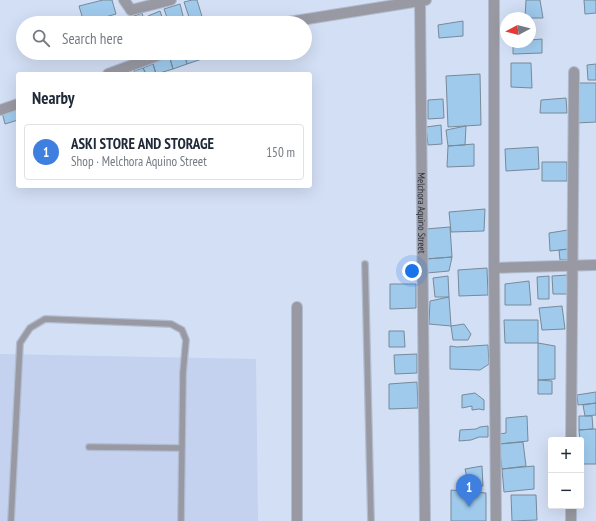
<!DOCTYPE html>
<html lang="en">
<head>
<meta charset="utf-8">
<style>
	body { margin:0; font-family:"PT Sans Narrow",sans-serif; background:#f6f6f7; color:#1f2937 }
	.controls { position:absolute; right:12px; bottom:12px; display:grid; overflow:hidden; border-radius:4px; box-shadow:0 4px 16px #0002 }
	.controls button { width:36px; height:36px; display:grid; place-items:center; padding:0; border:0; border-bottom:1px solid #e0e1e3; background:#fff; color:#1f2937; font:20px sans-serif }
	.compass { position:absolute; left:500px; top:12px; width:36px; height:36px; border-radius:50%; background:#fff; box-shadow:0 4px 16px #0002; rotate:263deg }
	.you { position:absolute; left:412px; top:271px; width:14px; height:14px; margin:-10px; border:3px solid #fff; border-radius:50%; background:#1a73e8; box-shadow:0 0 0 6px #1a73e833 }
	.badge { display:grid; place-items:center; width:26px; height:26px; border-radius:50%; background:#1a73e8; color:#fff; font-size:13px; font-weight:700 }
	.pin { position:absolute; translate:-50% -33px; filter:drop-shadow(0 1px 2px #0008) }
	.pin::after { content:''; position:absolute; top:21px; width:14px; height:12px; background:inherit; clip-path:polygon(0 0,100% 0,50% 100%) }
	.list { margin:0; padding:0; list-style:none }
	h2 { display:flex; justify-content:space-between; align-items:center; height:52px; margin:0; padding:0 16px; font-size:17px }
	h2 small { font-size:13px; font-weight:400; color:#747a83 }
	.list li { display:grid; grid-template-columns:26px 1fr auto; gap:12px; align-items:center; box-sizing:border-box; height:56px; margin:0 8px 8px; padding:0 8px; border:1px solid #e0e1e3; border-radius:4px }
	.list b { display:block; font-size:15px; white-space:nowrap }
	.list p { margin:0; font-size:13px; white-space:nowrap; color:#747a83 }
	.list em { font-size:13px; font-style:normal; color:#747a83 }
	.icon { flex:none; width:22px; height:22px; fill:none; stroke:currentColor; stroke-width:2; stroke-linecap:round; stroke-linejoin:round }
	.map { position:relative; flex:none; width:596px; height:521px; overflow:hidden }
	.search { position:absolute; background:#fff; box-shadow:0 4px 16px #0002; left:16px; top:16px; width:296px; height:44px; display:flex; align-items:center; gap:10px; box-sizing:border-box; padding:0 14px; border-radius:22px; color:#747a83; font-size:15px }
	.panel { position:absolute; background:#fff; box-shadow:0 4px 16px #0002; left:16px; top:72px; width:296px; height:116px; border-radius:4px }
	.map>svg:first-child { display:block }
	.built { fill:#c4d2ef }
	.building { fill:#9fcaec; stroke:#768a9a }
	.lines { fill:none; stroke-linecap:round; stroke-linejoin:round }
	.service-casing { stroke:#b1bccf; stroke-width:8 }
	.minor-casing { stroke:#b1bccf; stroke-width:12 }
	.service { stroke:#9999a3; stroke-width:5.5 }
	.minor { stroke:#9999a3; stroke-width:10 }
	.labels { text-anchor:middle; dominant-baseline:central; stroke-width:4; stroke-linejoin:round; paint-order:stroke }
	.street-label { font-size:10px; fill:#2a2f37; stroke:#d3dff5 }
</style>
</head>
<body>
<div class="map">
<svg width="596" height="521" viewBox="0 0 596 521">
	<rect width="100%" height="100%" fill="#d3dff5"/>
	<path class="built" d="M0,354L256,359L258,521H0Z"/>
	<path class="building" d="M103,0H112L116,14L84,23L79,6Z
		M192,0H197L204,23H191L184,2Z
		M526,0H540L543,18H525Z
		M584,0H596V13L585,14Z
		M180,4L184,20L178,23H169L164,9Z
		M160,11L164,23H151L148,16Z
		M142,13L145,23H131L129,18Z
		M463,21V36L439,38L438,25Z
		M542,39V53L513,54V42H530V40Z
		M173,53H184L187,64L173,69L169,55Z
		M184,53H198L199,60L187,64Z
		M198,53H209V56L199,60Z
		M169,55L173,69L156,74L152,60Z
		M511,63H531L532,88L511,87Z
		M153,64L156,74H146L143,68Z
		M596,64V80H588L587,65Z
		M143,68L146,74H135L134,71Z
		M480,74L481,125L448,127L446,76Z
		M577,83H596V122L577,123Z
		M566,98L567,113H540L541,100Z
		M443,99L444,118L428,119V100Z
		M18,107V120L5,124L2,112Z
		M441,125L442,144L428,145L426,127Z
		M466,126L465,145L448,146L446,130Z
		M474,144V166L447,167L448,146Z
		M538,147L539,169L506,171L505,149Z
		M542,162H567V181H542Z
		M485,209L484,231L451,232L449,212Z
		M450,227L452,257L426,259V229Z
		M568,230L570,249L550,251L549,233Z
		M568,249L569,260H560L559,250Z
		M452,257L449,271L427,273L426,259Z
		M487,268L488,295L459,296L458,270Z
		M567,275L568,294H553L552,276Z
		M448,276L449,297H435L433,278Z
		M549,276V299H538L537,277Z
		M529,281L531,305H505V284Z
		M390,284H416V308L390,309Z
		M449,297L451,326L429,324L430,301Z
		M562,306L565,329L542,330L539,308Z
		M504,320H538V343H505Z
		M464,324L471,334L468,340H453L451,326Z
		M389,331H404L405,347H389Z
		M538,343L555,346V379L538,380Z
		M488,345L489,364L480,370L450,369V346L457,347Z
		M417,354V373L395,374L394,355Z
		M538,380L552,381V394H538Z
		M417,382L418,408L389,409V384Z
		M596,392V403L578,405L577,395Z
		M475,393L484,400V410L479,409L472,410V406L462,408V395Z
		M596,403V415L585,416L583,405Z
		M527,416L528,441L499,444V434L506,433V418Z
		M579,416H592L593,429L579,430Z
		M488,426V437H479L471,440L459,441L460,430L476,429L480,427Z
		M593,429H596V464H582L579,430Z
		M523,442L526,466L502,469L499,444Z
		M482,466L483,486L469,487L465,469Z
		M534,466V489L504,492L502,469Z
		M451,490L486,493V521H451Z
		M511,495H536L537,520L512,521Z"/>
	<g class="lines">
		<defs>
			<path id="service" d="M365,264L371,521
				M89,447L182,448
				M11,521L20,343L30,328L45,319L171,324L182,330L186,340L183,373L181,521"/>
			<g id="minor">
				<path d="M124,0L131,10"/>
				<path d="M494,0V268L496,521"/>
				<path id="s1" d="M420,1L425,521"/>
				<path d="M131,10L171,0"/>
				<path d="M282,23L426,0"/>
				<path d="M108,74L165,53"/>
				<path d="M0,110L18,104"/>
				<path d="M494,268L596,265"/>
				<path d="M571,440L574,72"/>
				<path d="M297,521V307"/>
				<path d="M571,521V506"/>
			</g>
		</defs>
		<use href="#service" class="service-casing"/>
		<use href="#minor" class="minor-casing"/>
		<use href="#service" class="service"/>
		<use href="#minor" class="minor"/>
	</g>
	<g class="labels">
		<g class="street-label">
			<text stroke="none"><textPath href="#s1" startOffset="212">Melchora Aquino Street</textPath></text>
		</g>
	</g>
</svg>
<div class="controls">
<button>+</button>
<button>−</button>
</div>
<svg class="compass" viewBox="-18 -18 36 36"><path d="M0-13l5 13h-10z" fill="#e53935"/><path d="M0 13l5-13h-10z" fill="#747a83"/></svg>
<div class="you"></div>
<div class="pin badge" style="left:469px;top:507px;background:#3f7fe0">1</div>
<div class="search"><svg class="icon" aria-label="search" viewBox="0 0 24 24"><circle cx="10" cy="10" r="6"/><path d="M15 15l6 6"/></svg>Search here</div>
<section class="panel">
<h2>Nearby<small></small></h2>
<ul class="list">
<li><span class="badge" style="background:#3f7fe0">1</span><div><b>ASKI STORE AND STORAGE</b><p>Shop · Melchora Aquino Street</p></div><em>150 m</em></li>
</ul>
</section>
</div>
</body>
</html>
